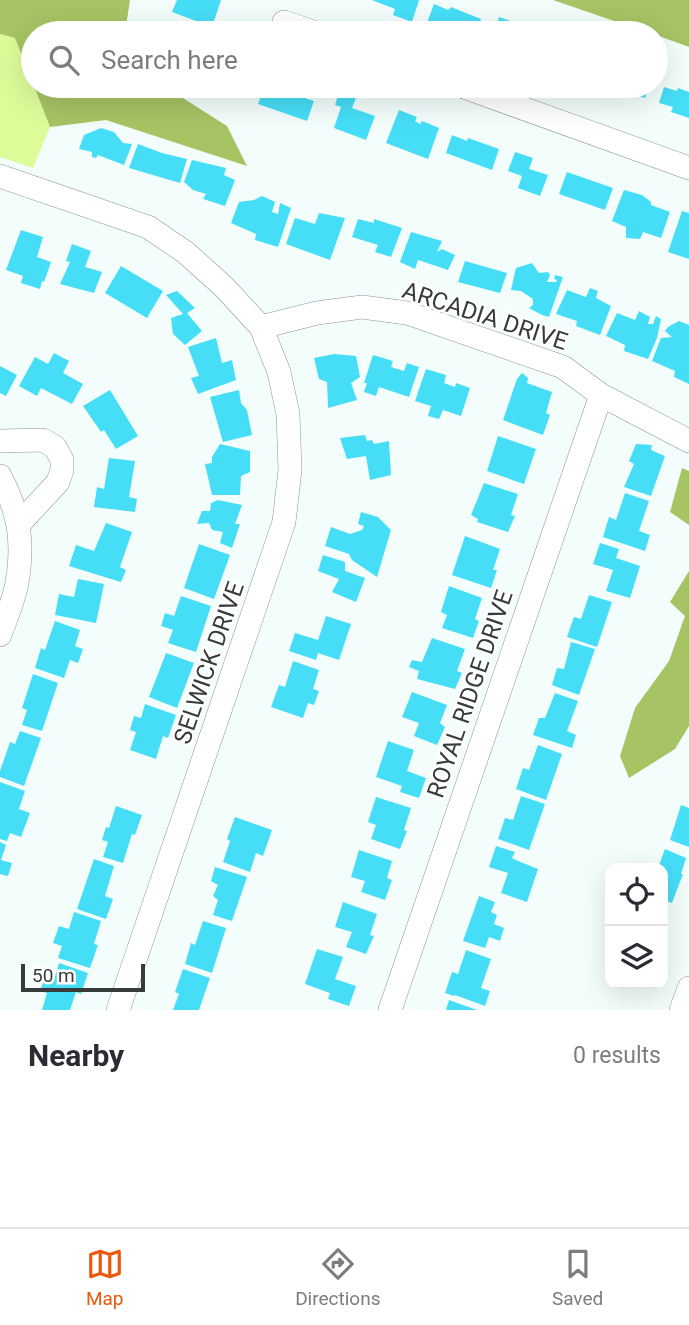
<!DOCTYPE html>
<html lang="en">
<head>
<meta charset="utf-8">
<style>
	body { margin:0; font-family:Roboto,sans-serif; background:#f2f2f3; color:#2b2b33 }
	.controls { position:absolute; right:21px; bottom:21px; display:grid; overflow:hidden; border-radius:14px; box-shadow:0 7px 28px #0002 }
	.controls button { width:63px; height:63px; display:grid; place-items:center; padding:0; border:0; border-bottom:2px solid #e1e1e2; background:#fff; color:#2b2b33; font:35px sans-serif }
	.scale { position:absolute; left:21px; bottom:18px; width:124px; box-sizing:border-box; padding-left:7px; border:4px solid #373c3b; border-top:0; font-size:19px; line-height:24px; white-space:nowrap; color:#373c3b; -webkit-text-stroke:5px #fff; paint-order:stroke }
	.list { margin:0; padding:0; list-style:none }
	h2 { display:flex; justify-content:space-between; align-items:center; height:91px; margin:0; padding:0 28px; font-size:30px }
	h2 small { font-size:23px; font-weight:400; color:#7c7c81 }
	.icon { flex:none; width:38px; height:38px; fill:none; stroke:currentColor; stroke-width:2; stroke-linecap:round; stroke-linejoin:round }
	.map { position:relative; flex:none; width:689px; height:1010px; overflow:hidden }
	.search { position:absolute; background:#fff; box-shadow:0 7px 28px #0002; left:21px; right:21px; top:21px; height:77px; display:flex; align-items:center; gap:18px; box-sizing:border-box; padding:0 24px; border-radius:38px; color:#7c7c81; font-size:26px }
	.sheet { height:217px; background:#fff }
	nav { display:flex; justify-content:space-around; align-items:center; box-sizing:border-box; height:98px; border-top:2px solid #e1e1e2; background:#fff; font-size:19px; color:#7c7c81 }
	nav a { display:grid; justify-items:center; gap:4px }
	nav .on { color:#ea580c }
	.map>svg:first-child { display:block }
	.green { fill:#dcfc9a }
	.forest { fill:#a6c464 }
	.building { fill:#46def7 }
	.lines { fill:none; stroke-linecap:round; stroke-linejoin:round }
	.minor-casing { stroke:#8b9593; stroke-width:24 }
	.minor { stroke:#fff; stroke-width:23 }
	.labels { text-anchor:middle; dominant-baseline:central; stroke-width:5; stroke-linejoin:round; paint-order:stroke }
	.street-label { font-size:24px; fill:#373c3b; stroke:#fff }
</style>
</head>
<body>
<div class="map">
<svg width="689" height="1010" viewBox="0 0 689 1010">
	<rect width="100%" height="100%" fill="#f3fefc"/>
	<path class="green" d="M0,34L15,38L50,127L33,168L0,157Z"/>
	<path class="forest" d="M0,0H130L125,33H33V84L15,38L0,34Z
		M553,0H689V47L656,35V33H649Z
		M34,86H164L227,126L247,166L106,120L50,127Z
		M682,468L689,471V525L670,512Z
		M689,571V726L675,749L629,778L620,756L635,708L669,661L685,616L670,602Z"/>
	<path class="building" d="M177,0H221L212,27L172,12Z
		M372,0H419L412,22L393,15L395,9Z
		M434,4L448,10L451,7L481,19L476,33H454L427,23Z
		M499,17L536,30L535,33H494Z
		M604,86H649L645,98L632,93L631,96Z
		M664,87L677,91L678,88L689,92V118L671,112L673,107L659,103Z
		M264,88L281,93L283,91L314,101L307,121L258,104Z
		M340,89L357,95L352,108L375,116L366,140L334,128L341,107L335,105Z
		M399,110L417,117L415,121L420,124L422,121L439,128L428,159L386,143Z
		M101,128L114,132L123,143L132,144L124,165L98,155L96,158L92,157V152L79,149L84,135Z
		M452,135L467,141L468,138L499,149L492,170L446,153Z
		M138,144L162,153L187,159L180,183L129,168Z
		M515,152L533,158L529,169L548,175L540,196L518,188L522,176L508,171Z
		M192,160L226,168L224,175L235,180L225,206L203,199L206,194L193,190L184,182Z
		M567,172L613,188L605,210L559,194Z
		M624,190L642,195L651,202V205L670,212L661,238L643,232L640,239L626,238V227L612,221Z
		M262,196L275,202L272,212L278,214L280,203L291,208L278,247L255,240L256,234L231,223L239,202L254,200Z
		M682,211L689,213V259L668,252Z
		M319,213L345,218L330,260L286,244L295,218L315,224Z
		M358,219L374,223V219L402,228L391,257L375,252L378,245L352,237Z
		M21,230L43,237L37,257L51,262L44,282L42,281L40,289L21,283L23,276L6,270Z
		M411,232L442,241L437,252L442,249L455,255L448,270L418,260L415,269L400,262Z
		M72,244L91,251L85,267L102,272L94,293L60,284L70,262L66,261Z
		M465,261L507,273L500,293L458,282Z
		M532,263L539,273L548,272L550,275L547,282H556L557,280L554,279L555,275L563,277L549,317L542,315L529,308L533,305V299L521,291L511,290L516,268Z
		M121,266L163,291L147,318L105,293Z
		M590,288L598,291L596,298L611,306L600,335L576,326L577,321L556,314L567,290L586,297Z
		M177,291L195,308L187,313L202,331L185,345L173,334L171,318L183,314L166,295Z
		M639,311L650,317L648,324H653L656,316L661,319L657,338L648,359L624,351L625,345L606,336L617,313L635,320Z
		M679,321L689,325V384L674,377L675,371L652,361L661,338L672,337L665,331L668,327Z
		M216,338L222,363L232,360L236,380L198,394L191,378L199,376L188,347Z
		M54,353L69,361L63,373L83,384L72,404L41,388L37,396L19,386L35,357L48,364Z
		M334,354L356,356L360,377L351,383L357,400L328,408L327,382L319,379L314,358Z
		M373,355L393,361L391,367L404,371L407,363L419,367L409,397L379,387L376,396L364,392L367,383H364Z
		M0,366L17,375L6,396L0,393Z
		M426,369L446,375L444,383L455,387L456,383L470,388L461,416L443,410L439,419L428,416L431,406L415,401Z
		M522,373L528,378L527,383L552,392L546,413L550,415L543,435L503,420L517,379Z
		M110,390L138,436L116,449L104,430L101,432L83,406Z
		M239,390L241,403L247,410L252,435L223,442L210,397Z
		M365,435L367,441L372,440L374,444L389,441L391,475L370,480L366,456L347,459L340,438Z
		M498,436L536,449L524,484L487,471Z
		M220,444L250,451V472L241,476L240,495H212L205,464L212,463V457Z
		M636,444L652,445L651,450L665,456L651,496L624,487L634,464L629,461Z
		M109,458L135,461L129,497L137,499L135,512L94,507L97,487L104,489Z
		M484,483L518,494L511,515L515,516L508,532L477,522L478,519L471,515Z
		M625,493L649,501L639,531L650,535L645,551L603,537L609,517L616,520Z
		M218,500L242,505L235,524H240L232,548L220,543L223,532L212,530L209,523L197,524L202,511H210L211,503Z
		M361,512L378,517L391,530L377,577L352,560L349,554L325,546L331,527L350,534L362,530L364,526L358,524Z
		M106,523L132,532L120,567L126,570L121,582L69,566L76,545L94,551Z
		M465,536L500,549L493,570H497L491,588L452,575Z
		M600,543L619,549L616,558L640,566L630,598L606,591L613,570L593,564Z
		M199,544L230,555L214,599L184,588Z
		M323,555L345,562V571L365,578L356,602L332,592L339,579L318,571Z
		M78,579L104,584L96,623L55,615L59,594L74,597Z
		M449,586L482,598L475,619L479,621L473,638L442,628L447,615L441,612Z
		M589,595L612,602L597,647L567,637L574,617L581,619Z
		M181,596L211,606L196,652L168,643L173,630L161,626L165,613L174,616Z
		M326,616L351,624L339,660L318,653L316,660L289,651L295,633L318,640Z
		M55,621L80,630L75,646L83,649L78,663L70,660L64,678L35,668L41,648L45,650Z
		M432,638L465,649L457,671L462,673L455,689L417,679L419,671L409,667L412,660L422,662Z
		M571,642L595,649L579,695L552,685L557,668L564,669Z
		M166,653L194,663L177,708L149,697Z
		M293,661L319,670L313,689L319,691L314,705L308,703L303,718L271,707L279,685L285,687Z
		M33,674L58,683L42,731L22,725L27,710L22,708Z
		M412,692L447,705L440,723L445,727L437,745L414,736L419,723L402,717Z
		M555,693L578,701L567,731L576,735L572,748L533,735L539,718H545Z
		M145,704L176,715L168,738L163,736L156,759L130,750L136,732L130,730L134,716L141,718Z
		M20,731L41,738L24,786L0,777V771L10,742L15,744Z
		M388,741L414,750L407,771L426,778L419,798L400,792L402,786L376,777Z
		M538,745L562,754L546,800L516,789L523,768L529,770Z
		M0,782L25,791L19,809L30,813L21,837L10,833L7,841L0,839Z
		M521,796L545,804L529,850L498,839L505,818L513,820Z
		M376,797L411,808L404,830L407,831L400,849L371,839L376,825L368,822Z
		M681,805L689,808V847L670,840Z
		M116,806L142,815L135,835L132,834L123,863L103,857L108,842L102,840L106,827L109,828Z
		M235,817L272,830L263,856L256,853L250,872L223,862L230,841L227,839Z
		M0,842L6,845L1,860L12,863L8,876L0,874Z
		M496,846L515,852L512,858L518,861L538,869L527,902L501,893L508,873L489,867Z
		M665,849L686,858L681,874H683L672,903L663,900V868H658Z
		M359,850L392,861L387,878L392,880L385,900L361,892L365,881L351,877Z
		M94,859L114,866L105,896L113,899L106,919L77,909Z
		M215,867L247,877L232,921L213,915L218,900L213,896L218,885L211,881Z
		M479,896L495,902L491,912L497,915L494,924L504,928L500,941L489,937L485,948L463,941Z
		M343,902L377,914L370,935L374,936L366,954L346,947L352,932L335,927Z
		M74,912L101,921L94,944L98,945L90,968L58,958L62,946L53,943L59,926L69,929Z
		M203,921L226,928L212,973L185,964L191,943L195,945Z
		M317,949L343,957L335,979L356,986L349,1006L328,999L330,993L305,984Z
		M466,950L491,959L481,988L490,991L485,1006L455,995L454,996L445,993L452,972L458,974Z
		M59,963L88,973L81,994L76,992L70,1010H42L47,993L40,991L45,977L54,980Z
		M183,969L210,978L199,1010H173L179,994L175,992Z
		M449,1000L477,1010H446Z"/>
	<g class="lines">
		<defs>
			<path id="minor" d="M284,22L316,33
				M461,86L689,168
				M0,176L148,227L185,252L224,287L261,327L279,372L288,414L290,470L284,522L118,1010
				M261,327L317,313L362,307L407,313L563,367L601,395L689,441
				M0,441L43,440L55,447L62,460V470L58,482L19,524
				M0,476C19,512 24,541 17,583C14,600 6,618 0,635
				M390,1010L601,395
				M681,1010L689,988"/>
		</defs>
		<use href="#minor" class="minor-casing"/>
		<use href="#minor" class="minor"/>
	</g>
	<g class="labels">
		<g class="street-label">
			<text transform="translate(485 316) rotate(18)">ARCADIA DRIVE</text>
			<text transform="translate(209 663) rotate(-71)">SELWICK DRIVE</text>
			<text transform="translate(470 694) rotate(-71)">ROYAL RIDGE DRIVE</text>
		</g>
	</g>
</svg>
<div class="controls">
<button><svg class="icon" aria-label="locate" viewBox="0 0 24 24"><circle cx="12" cy="12" r="6"/><path d="M12 2v4M12 18v4M2 12h4M18 12h4"/></svg></button>
<button><svg class="icon" aria-label="layers" viewBox="0 0 24 24"><path d="M12 4l9 5-9 5-9-5zM3 14l9 5 9-5"/></svg></button>
</div>
<div class="scale">50 m</div>
<div class="search"><svg class="icon" aria-label="search" viewBox="0 0 24 24"><circle cx="10" cy="10" r="6"/><path d="M15 15l6 6"/></svg>Search here</div>
</div>
<section class="sheet">
<h2>Nearby<small>0 results</small></h2>
<ul class="list">
</ul>
</section>
<nav>
<a class="on"><svg class="icon" aria-label="map" viewBox="0 0 24 24"><path d="M3 6l6-2 6 2 6-2v14l-6 2-6-2-6 2zM9 4v14M15 6v14"/></svg>Map</a>
<a><svg class="icon" aria-label="directions" viewBox="0 0 24 24"><path d="M12 3l9 9-9 9-9-9zM9 14v-3h6M13 9l2 2-2 2"/></svg>Directions</a>
<a><svg class="icon" aria-label="saved" viewBox="0 0 24 24"><path d="M7 4h10v16l-5-4-5 4z"/></svg>Saved</a>
</nav>
</body>
</html>
